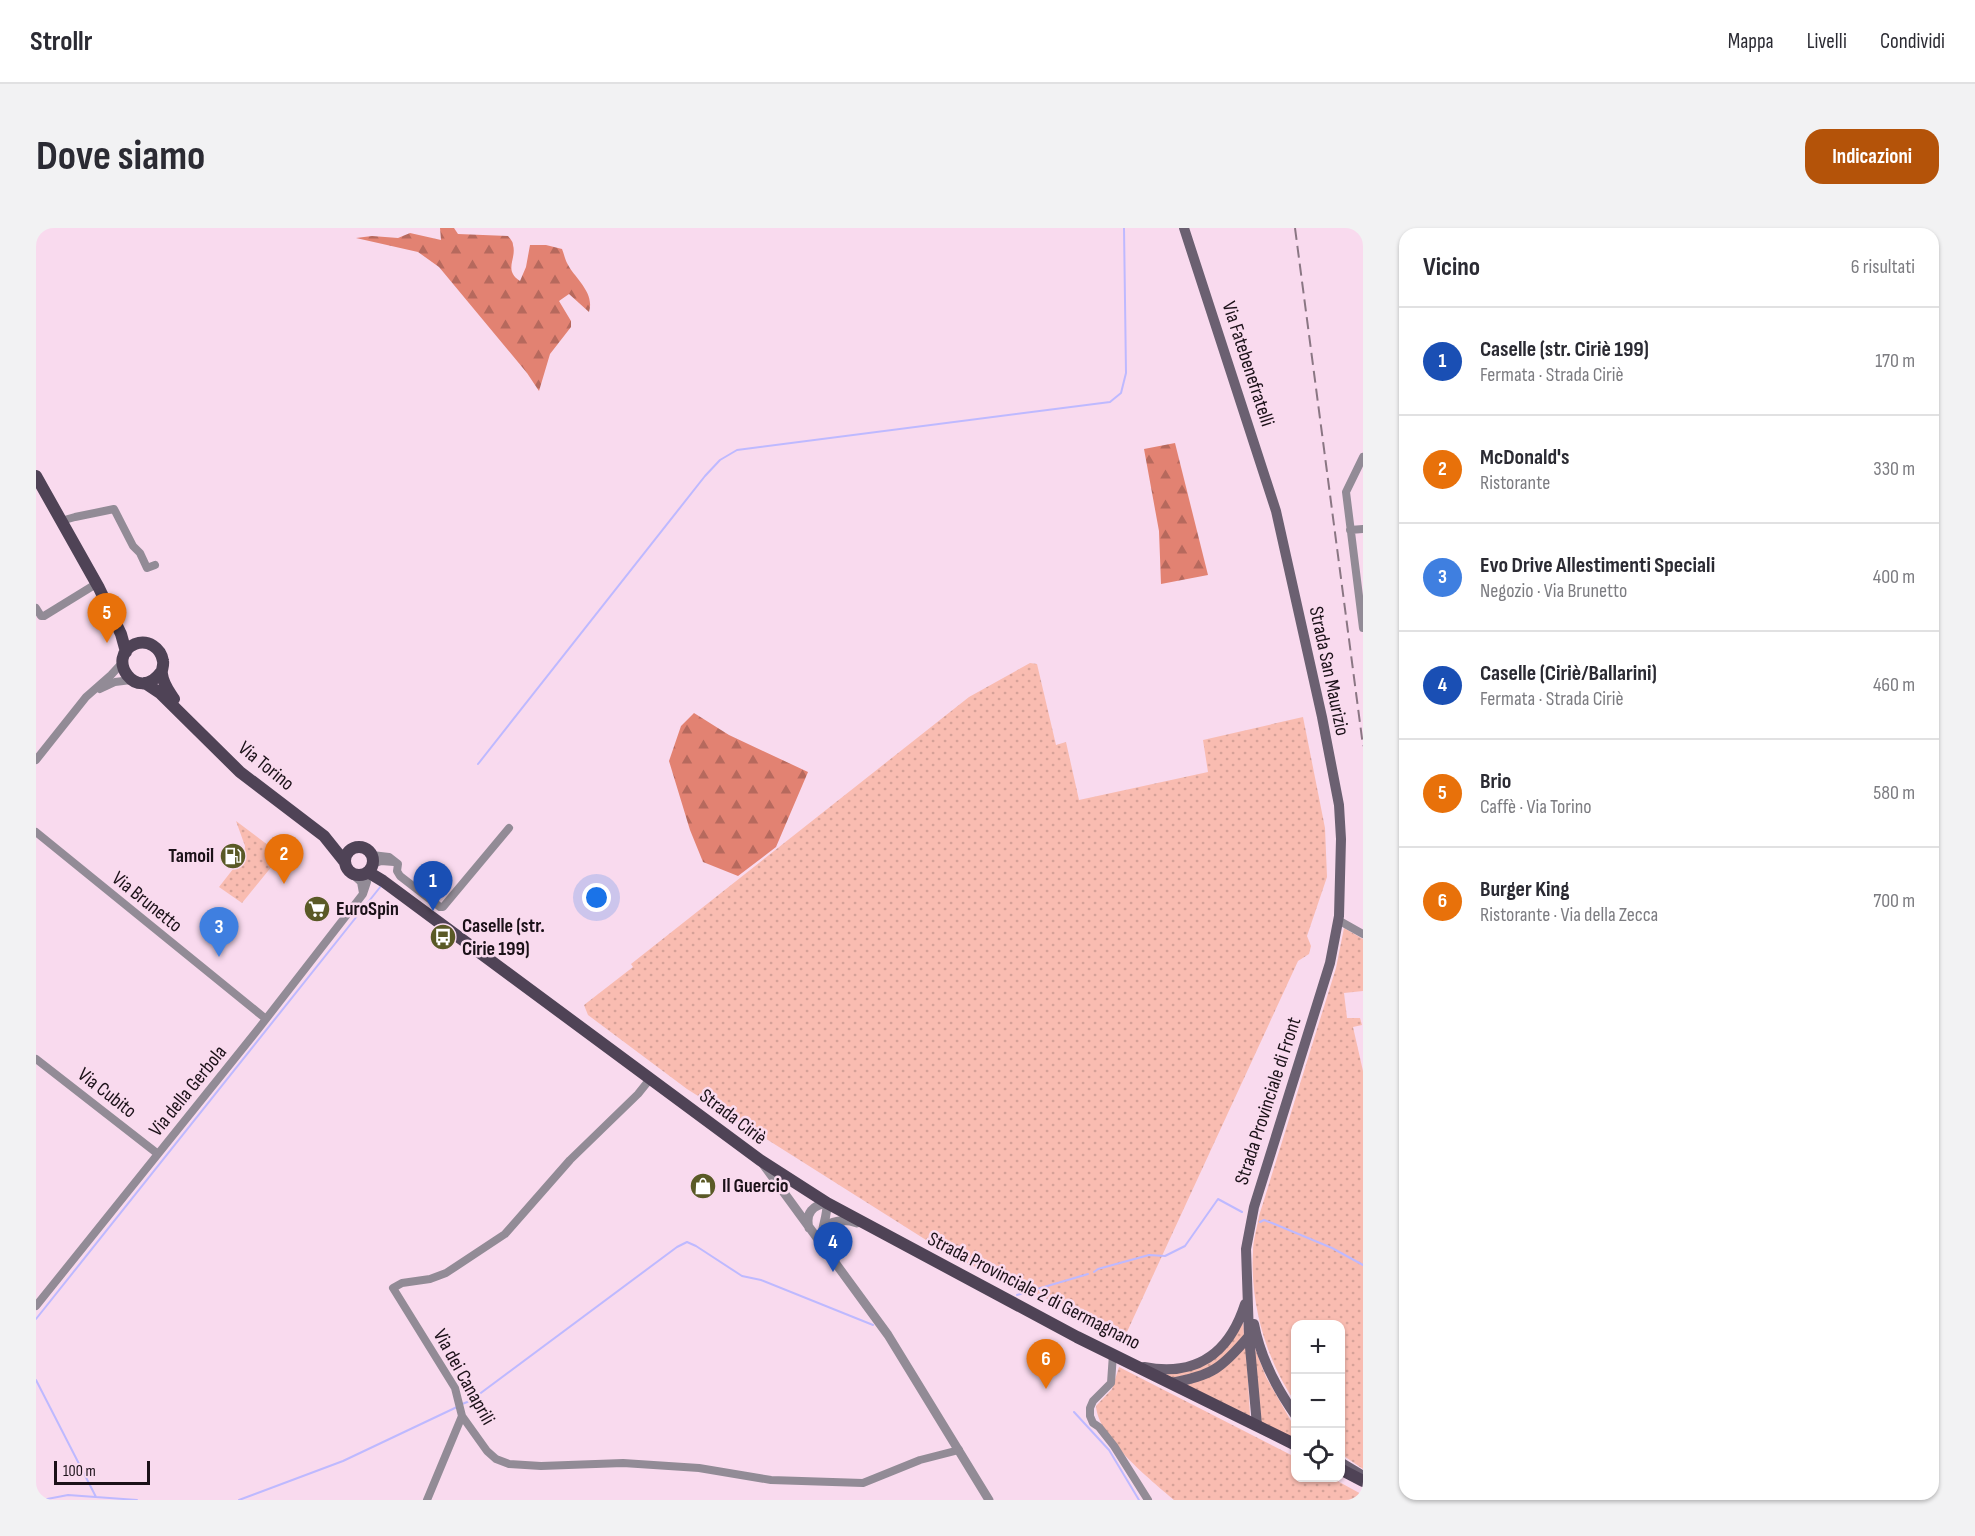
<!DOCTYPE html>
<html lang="it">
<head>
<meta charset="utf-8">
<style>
	body { margin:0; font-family:"Sofia Sans Condensed",sans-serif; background:#f2f2f3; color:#2b2b33 }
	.controls { position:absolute; right:18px; bottom:18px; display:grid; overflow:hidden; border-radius:12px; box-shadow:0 2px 4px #0004 }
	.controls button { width:54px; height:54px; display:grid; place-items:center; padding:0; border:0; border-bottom:2px solid #e1e1e2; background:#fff; color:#2b2b33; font:30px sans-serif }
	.scale { position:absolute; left:18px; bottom:15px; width:96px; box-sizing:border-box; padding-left:6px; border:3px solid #1b1118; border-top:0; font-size:16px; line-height:21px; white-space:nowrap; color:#1b1118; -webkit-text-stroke:4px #f9daee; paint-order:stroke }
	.you { position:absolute; left:561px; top:670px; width:21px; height:21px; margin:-15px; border:4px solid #fff; border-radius:50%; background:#1a73e8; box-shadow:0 0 0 9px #1a73e833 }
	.badge { display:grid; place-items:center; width:39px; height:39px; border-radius:50%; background:#b45309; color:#fff; font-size:20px; font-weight:700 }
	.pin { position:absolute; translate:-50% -50px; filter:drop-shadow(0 2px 3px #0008) }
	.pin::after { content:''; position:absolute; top:32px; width:21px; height:18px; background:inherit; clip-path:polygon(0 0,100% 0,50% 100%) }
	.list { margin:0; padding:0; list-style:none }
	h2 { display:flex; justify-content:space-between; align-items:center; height:78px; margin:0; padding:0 24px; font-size:26px }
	h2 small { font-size:20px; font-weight:400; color:#7c7c81 }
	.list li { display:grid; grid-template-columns:39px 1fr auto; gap:18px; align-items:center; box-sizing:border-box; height:108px; padding:0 24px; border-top:2px solid #e1e1e2 }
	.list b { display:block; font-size:22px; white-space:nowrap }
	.list p { margin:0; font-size:20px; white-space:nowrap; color:#7c7c81 }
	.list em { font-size:20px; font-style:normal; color:#7c7c81 }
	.icon { flex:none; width:33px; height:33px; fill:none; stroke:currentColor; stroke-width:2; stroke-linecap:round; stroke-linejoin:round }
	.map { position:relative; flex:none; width:1327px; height:1272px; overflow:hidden; border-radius:18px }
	header { display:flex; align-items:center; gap:36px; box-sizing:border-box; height:84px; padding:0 30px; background:#fff; border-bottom:2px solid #e1e1e2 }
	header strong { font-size:28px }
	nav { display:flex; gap:33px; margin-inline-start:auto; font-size:21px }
	.intro { display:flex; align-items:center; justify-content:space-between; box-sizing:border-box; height:144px; padding:0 36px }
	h1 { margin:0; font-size:42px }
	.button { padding:15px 27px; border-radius:18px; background:#b45309; color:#fff; font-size:21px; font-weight:700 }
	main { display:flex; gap:36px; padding:0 36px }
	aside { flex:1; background:#fff; border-radius:18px; box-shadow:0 2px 4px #0004 }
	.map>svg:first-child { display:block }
	.green { fill:url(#green-dots) }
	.forest { fill:url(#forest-firs) }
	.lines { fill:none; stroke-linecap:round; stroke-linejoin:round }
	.stream { stroke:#beb9ff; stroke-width:2 }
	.minor { stroke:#928b96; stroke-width:8 }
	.tertiary { stroke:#928b96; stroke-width:9 }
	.secondary { stroke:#6b6071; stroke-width:10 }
	.primary { stroke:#4f4356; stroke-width:12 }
	.rail { stroke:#8a7683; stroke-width:2; stroke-dasharray:12 6; stroke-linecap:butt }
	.labels { text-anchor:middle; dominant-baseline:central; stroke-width:5; stroke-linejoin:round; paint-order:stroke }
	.street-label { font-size:20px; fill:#1b1118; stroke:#f9daee }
	.poi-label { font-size:20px; font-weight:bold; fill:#1b1118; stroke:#f9daee; text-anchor:start }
</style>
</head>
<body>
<header>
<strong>Strollr</strong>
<nav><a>Mappa</a><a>Livelli</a><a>Condividi</a></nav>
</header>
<div class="intro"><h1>Dove siamo</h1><a class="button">Indicazioni</a></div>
<main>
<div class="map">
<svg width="1327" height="1272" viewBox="0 0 1327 1272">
	<defs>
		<pattern id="green-dots" width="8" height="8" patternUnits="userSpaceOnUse" patternTransform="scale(1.5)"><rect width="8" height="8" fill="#f9bcb1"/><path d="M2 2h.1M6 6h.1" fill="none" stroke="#d5a198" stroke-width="1.8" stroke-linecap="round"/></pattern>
		<pattern id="forest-firs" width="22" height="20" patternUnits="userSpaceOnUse" patternTransform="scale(1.5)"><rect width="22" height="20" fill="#e28272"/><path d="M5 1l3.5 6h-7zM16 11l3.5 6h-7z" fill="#b6695d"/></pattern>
	</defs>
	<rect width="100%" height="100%" fill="#f9daee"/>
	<path class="green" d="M994,435L1001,436L1020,517L1030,514L1043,572L1172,544L1167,512L1267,489L1289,600L1291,649L1271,708L1275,718L1273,726L1262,733L1090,1106L917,1029L651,861L552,787L548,777L597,739L595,736L933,469Z
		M200,593L245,627L206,675L183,659L208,627L209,618Z
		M1308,700L1327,711V763L1308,765L1311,790H1324L1326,797L1317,799L1327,843V1241L1305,1226L1304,1096H1260L1259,1174C1230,1131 1214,1076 1217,1024C1217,1012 1221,1000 1223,988L1300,740Z
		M1207,1091L1208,1108C1180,1137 1177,1142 1136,1150L1128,1145L1160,1140Z
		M1210,1118L1214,1188L1150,1157C1178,1148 1190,1140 1210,1118Z
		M1218,1118L1230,1149L1259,1200V1213L1224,1194Z
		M1083,1139L1259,1229L1260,1250H1296L1327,1267V1272H1138C1115,1252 1062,1210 1060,1178L1076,1161Z"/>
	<path class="forest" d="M404,0H418L422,6L472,8C474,11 477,13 477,17C481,31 467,42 484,53L490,39L494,17H510L526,21C528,26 529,31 531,35C539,51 559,64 553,84L533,66L523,73L535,93V99L514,126L503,163L491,145L403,39L382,24L320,10L336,8L362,10L374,5L405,12Z
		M1139,215L1172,347L1125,356L1123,303L1108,221Z
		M658,485L693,507L772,544L740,619L702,648L667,634L654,602L633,533L645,498Z"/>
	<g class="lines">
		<path class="stream" d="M442,536L669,248L684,232L701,222L1074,174L1085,165L1090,145L1088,0
			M1224,994L1228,992L1236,995L1296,1020L1327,1037
			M1058,1044L1062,1041L1113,1027L1129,1028L1149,1018L1182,971L1206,984
			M981,1067L1052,1046
			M0,1091L345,658
			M0,1152L60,1269
			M426,1176L434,1173L641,1019L651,1014L660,1018L706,1048L725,1052L837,1097
			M1038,1184L1073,1222L1103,1272
			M6,1272L32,1267L101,1272
			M203,1272L307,1233L421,1179"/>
		<path class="minor" d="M1327,229L1310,264L1327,400
			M25,293L39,289L78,281L97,318L104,325L111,340L119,337
			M1314,302L1327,301
			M0,380L5,388H8L60,356
			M64,461L79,454L95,452
			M0,532L50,469L75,447L87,434
			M0,604L230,791
			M336,627L353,629L362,636L361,643L364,648L404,679H407L473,600
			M337,636L345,633L358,634
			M315,645L325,654L327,665
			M1302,692L1327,706
			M0,831L122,926
			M614,851L602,866L534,932L469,1006L410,1045L394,1051L366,1055L357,1060L419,1160L426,1188L451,1223L460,1231L473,1236L505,1238L587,1235L663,1240L735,1252L827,1255L884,1232L923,1222
			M0,1078L223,800L327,666L331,654L328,647
			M1077,1126L1075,1155L1057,1173L1054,1180V1188L1057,1195L1063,1199L1078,1218L1112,1272
			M391,1272L426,1188"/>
		<path class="tertiary" d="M727,936L852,1107L953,1272
			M789,998C800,992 809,991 821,995
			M773,1000C769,985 777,977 791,975C792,990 782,1005 788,1018"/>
		<path class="secondary" d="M1148,0L1240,283L1286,489L1303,577L1305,611L1303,688L1294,735L1218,979L1210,1021L1213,1108L1221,1197
			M1218,1096C1224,1128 1241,1161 1260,1188
			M1108,1139C1160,1149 1193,1126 1209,1076
			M1134,1155C1176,1148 1186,1140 1213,1108
			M1304,1234L1324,1246"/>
		<path class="primary" d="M0,248L63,360L85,406L90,424
			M125,444C101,477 68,429 99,416C112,411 125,420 127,433C128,438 125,442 126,446C127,456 133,463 138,471
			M109,455L124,465L204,544L288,608L308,633
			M309 633a14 14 0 1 1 28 0a14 14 0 1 1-28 0Z
			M332,644L347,653L724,932L791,975L1041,1109L1260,1217
			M1304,1241L1327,1253"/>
		<path class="rail" d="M1259,0L1327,518"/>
	</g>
	<defs>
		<symbol id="fuel-disc" viewBox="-11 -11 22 22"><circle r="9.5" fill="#5a5926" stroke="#f9daee"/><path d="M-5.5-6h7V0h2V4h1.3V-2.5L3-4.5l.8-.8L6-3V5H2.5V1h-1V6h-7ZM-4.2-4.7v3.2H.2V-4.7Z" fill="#fff"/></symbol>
		<symbol id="supermarket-disc" viewBox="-11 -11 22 22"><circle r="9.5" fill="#5a5926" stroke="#f9daee"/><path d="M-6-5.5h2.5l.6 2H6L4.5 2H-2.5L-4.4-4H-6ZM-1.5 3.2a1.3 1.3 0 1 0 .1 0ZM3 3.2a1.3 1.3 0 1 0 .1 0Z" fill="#fff"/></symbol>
		<symbol id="bus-disc" viewBox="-11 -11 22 22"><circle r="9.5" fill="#5a5926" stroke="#f9daee"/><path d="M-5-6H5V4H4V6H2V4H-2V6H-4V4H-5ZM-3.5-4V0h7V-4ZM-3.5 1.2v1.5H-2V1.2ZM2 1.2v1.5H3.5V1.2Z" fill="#fff"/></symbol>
		<symbol id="shop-disc" viewBox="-11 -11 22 22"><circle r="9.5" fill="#5a5926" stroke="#f9daee"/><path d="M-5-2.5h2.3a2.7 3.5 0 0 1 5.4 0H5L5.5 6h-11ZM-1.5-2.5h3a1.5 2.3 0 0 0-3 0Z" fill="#fff"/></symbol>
	</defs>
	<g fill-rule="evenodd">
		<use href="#fuel-disc" x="182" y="613" width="30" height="30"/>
		<use href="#supermarket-disc" x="266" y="666" width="30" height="30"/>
		<use href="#bus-disc" x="392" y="694" width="30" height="30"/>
		<use href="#shop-disc" x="652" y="943" width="30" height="30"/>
	</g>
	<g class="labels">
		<g class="street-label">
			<text transform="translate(1212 136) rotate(72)">Via Fatebenefratelli</text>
			<text transform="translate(1293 443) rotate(78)">Strada San Maurizio</text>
			<text transform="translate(230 538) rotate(39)">Via Torino</text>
			<text transform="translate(111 674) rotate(39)">Via Brunetto</text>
			<text transform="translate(152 863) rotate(-51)">Via della Gerbola</text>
			<text transform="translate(71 865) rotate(38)">Via Cubito</text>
			<text transform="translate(1232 873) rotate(-72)">Strada Provinciale di Front</text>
			<text transform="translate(697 889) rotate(37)">Strada Ciriè</text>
			<text transform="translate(998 1063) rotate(27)">Strada Provinciale 2 di Germagnano</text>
			<text transform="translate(428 1149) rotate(61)">Via dei Canaprili</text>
		</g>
		<g class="poi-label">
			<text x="178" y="628" text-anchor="end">Tamoil</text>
			<text x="300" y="681">EuroSpin</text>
			<text x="426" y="698">Caselle (str.<tspan x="426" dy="23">Cirie 199)</tspan></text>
			<text x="686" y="958">Il Guercio</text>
		</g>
	</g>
</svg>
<div class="controls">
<button>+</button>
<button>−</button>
<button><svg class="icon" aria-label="locate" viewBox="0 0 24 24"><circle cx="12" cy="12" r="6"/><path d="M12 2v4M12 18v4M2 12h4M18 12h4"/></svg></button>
</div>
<div class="scale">100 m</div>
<div class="you"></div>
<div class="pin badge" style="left:397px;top:683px;background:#1a4fb4">1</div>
<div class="pin badge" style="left:248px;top:656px;background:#e8710a">2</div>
<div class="pin badge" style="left:183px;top:729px;background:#3f7fe0">3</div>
<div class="pin badge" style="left:797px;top:1044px;background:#1a4fb4">4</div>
<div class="pin badge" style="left:71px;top:415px;background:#e8710a">5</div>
<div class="pin badge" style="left:1010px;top:1161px;background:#e8710a">6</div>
</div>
<aside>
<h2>Vicino<small>6 risultati</small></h2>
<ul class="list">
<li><span class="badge" style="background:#1a4fb4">1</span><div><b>Caselle (str. Ciriè 199)</b><p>Fermata · Strada Ciriè</p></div><em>170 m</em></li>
<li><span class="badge" style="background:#e8710a">2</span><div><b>McDonald's</b><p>Ristorante</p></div><em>330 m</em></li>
<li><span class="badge" style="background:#3f7fe0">3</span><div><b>Evo Drive Allestimenti Speciali</b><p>Negozio · Via Brunetto</p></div><em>400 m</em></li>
<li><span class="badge" style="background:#1a4fb4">4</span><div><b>Caselle (Ciriè/Ballarini)</b><p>Fermata · Strada Ciriè</p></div><em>460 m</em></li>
<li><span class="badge" style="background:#e8710a">5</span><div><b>Brio</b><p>Caffè · Via Torino</p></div><em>580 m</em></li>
<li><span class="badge" style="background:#e8710a">6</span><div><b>Burger King</b><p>Ristorante · Via della Zecca</p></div><em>700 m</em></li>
</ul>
</aside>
</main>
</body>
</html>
